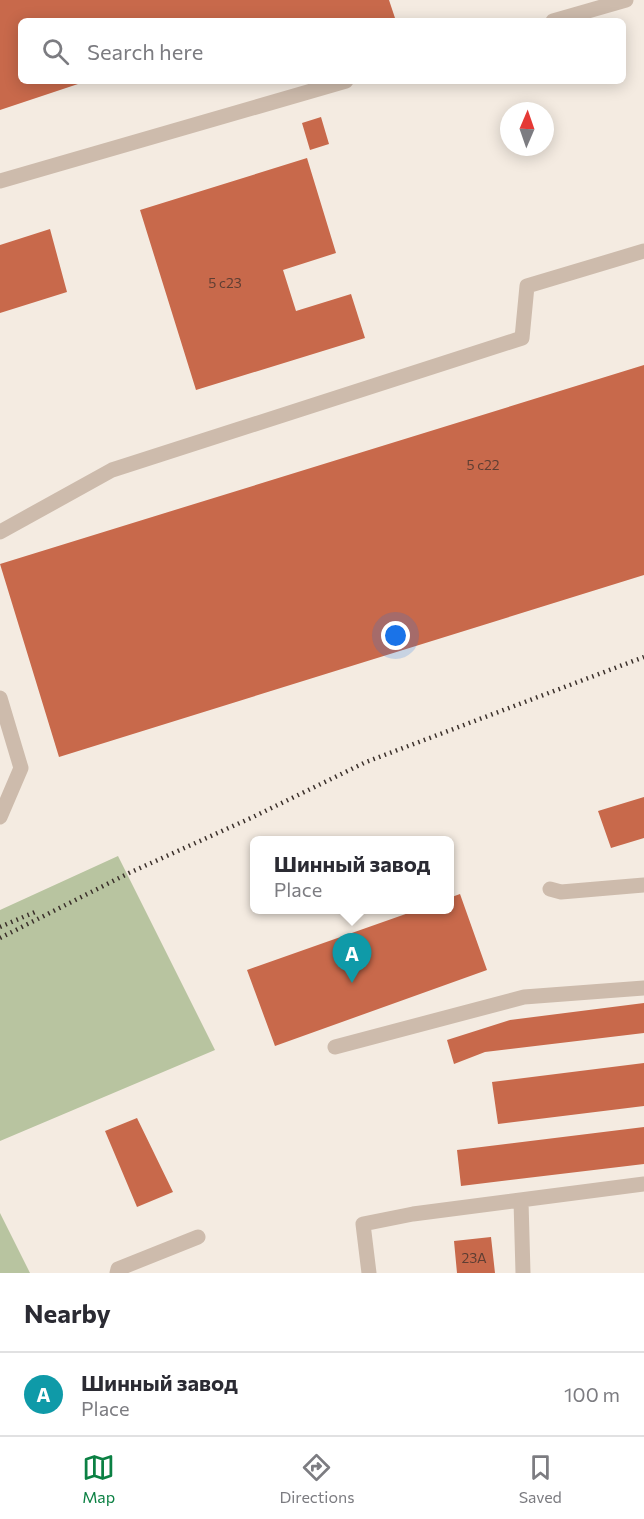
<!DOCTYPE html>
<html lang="en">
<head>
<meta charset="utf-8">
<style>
	body { margin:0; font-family:Commissioner,sans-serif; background:#f2f2f3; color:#2b2b33 }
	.compass { position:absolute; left:500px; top:102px; width:54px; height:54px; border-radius:50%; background:#fff; box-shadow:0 3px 15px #0003; rotate:2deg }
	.you { position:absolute; left:396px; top:636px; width:21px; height:21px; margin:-15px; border:4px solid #fff; border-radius:50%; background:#1a73e8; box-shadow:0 0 0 9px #1a73e833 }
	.badge { display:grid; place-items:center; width:39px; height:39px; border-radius:50%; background:#0b8043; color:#fff; font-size:20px; font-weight:700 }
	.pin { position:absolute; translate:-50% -50px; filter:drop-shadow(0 2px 3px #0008) }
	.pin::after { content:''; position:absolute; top:32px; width:21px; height:18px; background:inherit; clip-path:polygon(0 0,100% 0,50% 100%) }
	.popup { position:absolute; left:250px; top:836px; width:204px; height:78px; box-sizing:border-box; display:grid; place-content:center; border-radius:9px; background:#fff; filter:drop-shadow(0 2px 4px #0005); font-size:20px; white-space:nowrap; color:#7c7c81 }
	.popup b { font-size:22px; color:#2b2b33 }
	.popup::after { content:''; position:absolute; left:50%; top:100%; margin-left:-12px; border:12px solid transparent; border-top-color:#fff }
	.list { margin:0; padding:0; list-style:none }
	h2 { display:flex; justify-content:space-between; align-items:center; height:78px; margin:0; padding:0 24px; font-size:26px }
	h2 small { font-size:20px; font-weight:400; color:#7c7c81 }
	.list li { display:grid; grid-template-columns:39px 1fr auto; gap:18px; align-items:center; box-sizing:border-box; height:84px; padding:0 24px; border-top:2px solid #e1e1e2 }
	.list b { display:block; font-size:22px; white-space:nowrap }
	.list p { margin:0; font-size:20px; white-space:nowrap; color:#7c7c81 }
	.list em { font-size:20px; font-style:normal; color:#7c7c81 }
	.icon { flex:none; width:33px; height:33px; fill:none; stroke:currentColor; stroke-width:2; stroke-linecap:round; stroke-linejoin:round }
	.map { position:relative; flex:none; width:644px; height:1273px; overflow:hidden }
	.search { position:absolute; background:#fff; box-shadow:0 3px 15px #0003; left:18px; right:18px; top:18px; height:66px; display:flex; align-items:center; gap:15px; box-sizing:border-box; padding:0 21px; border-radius:9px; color:#7c7c81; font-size:22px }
	.sheet { height:162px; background:#fff }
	nav { display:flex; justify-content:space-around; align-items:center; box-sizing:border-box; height:84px; border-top:2px solid #e1e1e2; background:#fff; font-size:16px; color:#7c7c81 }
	nav a { display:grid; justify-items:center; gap:3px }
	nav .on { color:#0b8043 }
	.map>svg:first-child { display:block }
	.green { fill:#b8c4a0 }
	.building { fill:#c8694b }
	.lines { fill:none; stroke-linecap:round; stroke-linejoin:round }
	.minor { stroke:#cdbbac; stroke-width:15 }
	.rail { stroke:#3b302b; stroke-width:4.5; stroke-dasharray:1.5 4.5; stroke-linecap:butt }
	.labels { text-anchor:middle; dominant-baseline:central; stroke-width:5; stroke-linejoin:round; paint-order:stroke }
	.number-label { font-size:14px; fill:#5e3e33 }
</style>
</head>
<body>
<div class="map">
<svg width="644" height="1273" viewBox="0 0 644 1273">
	<rect width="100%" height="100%" fill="#f4ebe1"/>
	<path class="green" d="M118,856L215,1050L0,1141V910Z
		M0,1213L30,1273H0Z"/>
	<path class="building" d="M0,0H389L396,21H21V81H87L0,110Z
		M321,117L329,144L310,150L302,123Z
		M307,158L336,253L283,270L296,311L351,294L365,338L196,390L140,210Z
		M50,229L67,292L0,313V245Z
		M644,365V575L59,757L0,564Z
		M644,797V838L611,848L598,811Z
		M460,894L487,970L275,1046L247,970L417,910H449V898Z
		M644,1003V1033L485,1052L454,1064L447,1040L510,1020Z
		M644,1063V1106L498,1124L492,1082Z
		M137,1118L173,1192L137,1207L105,1131Z
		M644,1127V1164L461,1186L457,1150Z
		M491,1237L495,1273H457L454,1241Z"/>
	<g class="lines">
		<path class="minor" d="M553,21L626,0
			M0,181L346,81
			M0,532L112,470L522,338L527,286L644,251
			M0,698L21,768L0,817
			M550,889L561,892L644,885
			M335,1047L524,997L644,988
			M521,1201L523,1273
			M117,1273L118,1269L198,1237
			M369,1273L363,1224L413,1214L644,1184"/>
		<path class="rail" d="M0,927L35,912
			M0,938L129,873L253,817L366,762L644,657"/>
	</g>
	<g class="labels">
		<g class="number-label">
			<text x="225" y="282">5 с23</text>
			<text x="483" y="464">5 с22</text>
			<text x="474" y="1257">23А</text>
		</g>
	</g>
</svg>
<svg class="compass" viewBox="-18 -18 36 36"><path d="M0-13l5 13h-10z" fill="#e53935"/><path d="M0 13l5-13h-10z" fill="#7c7c81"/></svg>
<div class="you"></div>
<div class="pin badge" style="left:352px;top:983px;background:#0f9aa8">A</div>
<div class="popup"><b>Шинный завод</b>Place</div>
<div class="search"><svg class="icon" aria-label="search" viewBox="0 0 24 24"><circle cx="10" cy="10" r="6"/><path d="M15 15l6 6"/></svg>Search here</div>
</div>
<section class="sheet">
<h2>Nearby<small></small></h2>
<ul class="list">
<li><span class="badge" style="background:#0f9aa8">A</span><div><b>Шинный завод</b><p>Place</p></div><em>100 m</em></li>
</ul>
</section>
<nav>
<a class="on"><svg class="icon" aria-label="map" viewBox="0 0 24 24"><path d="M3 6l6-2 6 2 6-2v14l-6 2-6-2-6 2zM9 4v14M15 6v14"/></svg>Map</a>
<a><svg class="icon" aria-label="directions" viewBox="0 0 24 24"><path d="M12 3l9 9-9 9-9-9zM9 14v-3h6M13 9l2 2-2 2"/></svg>Directions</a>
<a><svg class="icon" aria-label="saved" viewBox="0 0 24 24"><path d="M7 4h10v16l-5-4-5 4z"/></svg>Saved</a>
</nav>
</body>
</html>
